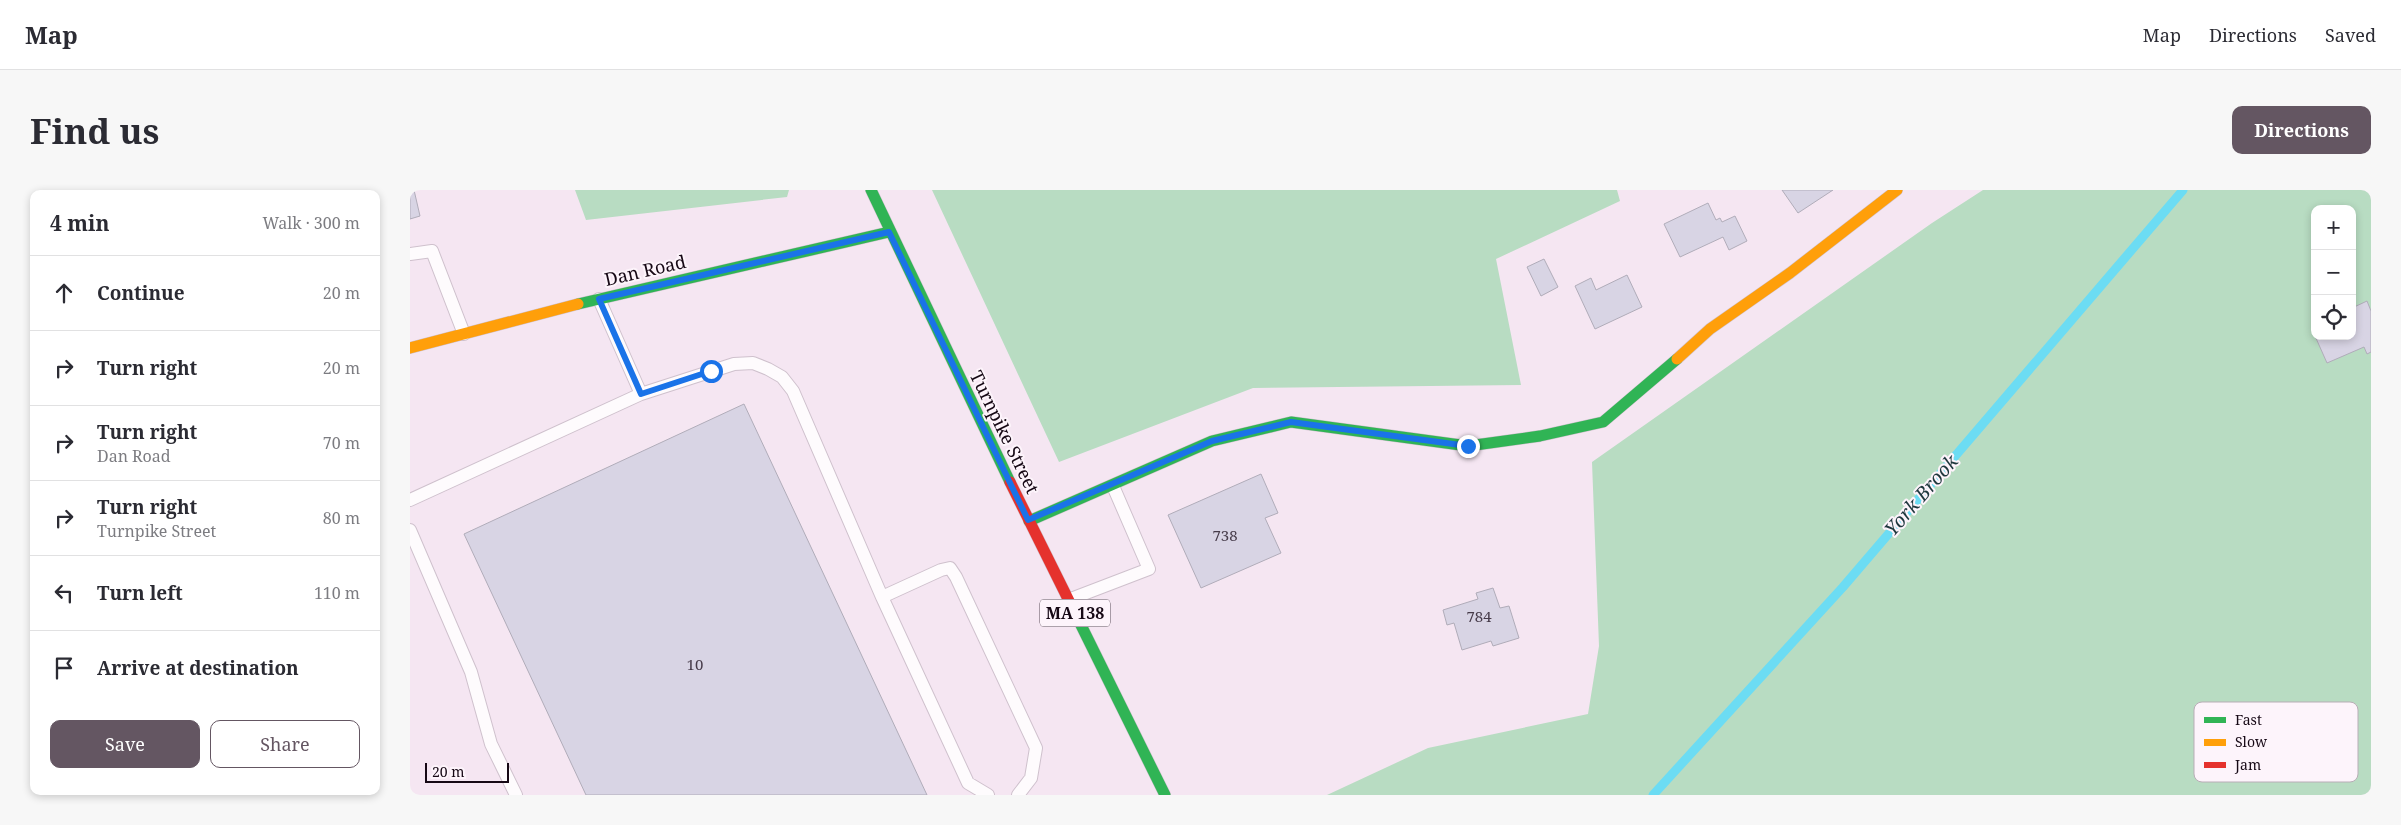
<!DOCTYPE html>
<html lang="en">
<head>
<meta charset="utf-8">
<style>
	body { margin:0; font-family:"Noto Serif",serif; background:#f7f7f7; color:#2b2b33 }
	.controls { position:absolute; right:15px; top:15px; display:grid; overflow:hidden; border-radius:10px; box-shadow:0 2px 8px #0003 }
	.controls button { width:45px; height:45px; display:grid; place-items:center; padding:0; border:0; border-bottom:1px solid #e1e1e2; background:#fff; color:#2b2b33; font:25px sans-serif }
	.scale { position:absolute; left:15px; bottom:12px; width:84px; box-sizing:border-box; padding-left:5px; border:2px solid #160815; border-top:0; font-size:14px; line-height:18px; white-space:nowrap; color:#160815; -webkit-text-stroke:4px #fdf4fb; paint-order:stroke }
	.stop { position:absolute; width:15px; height:15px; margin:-11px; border:4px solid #1a73e8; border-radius:50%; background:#fff }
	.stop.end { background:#1a73e8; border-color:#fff; box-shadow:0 1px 5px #0008 }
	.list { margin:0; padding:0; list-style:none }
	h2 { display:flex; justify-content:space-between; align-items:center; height:65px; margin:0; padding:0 20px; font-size:21px }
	h2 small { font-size:16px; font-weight:400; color:#7c7c81 }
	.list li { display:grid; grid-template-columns:32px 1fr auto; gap:15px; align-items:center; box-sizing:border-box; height:75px; padding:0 20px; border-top:1px solid #e1e1e2 }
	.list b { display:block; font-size:19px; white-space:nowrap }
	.list p { margin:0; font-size:16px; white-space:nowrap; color:#7c7c81 }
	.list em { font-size:16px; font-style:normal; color:#7c7c81 }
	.actions { display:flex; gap:10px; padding:15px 20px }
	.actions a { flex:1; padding:11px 0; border:1px solid #645662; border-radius:10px; text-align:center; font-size:18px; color:#645662 }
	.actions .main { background:#645662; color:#fff }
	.icon { flex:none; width:28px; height:28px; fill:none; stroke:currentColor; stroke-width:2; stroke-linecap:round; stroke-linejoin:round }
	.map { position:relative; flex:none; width:1961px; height:605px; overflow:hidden; border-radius:10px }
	header { display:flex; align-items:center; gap:30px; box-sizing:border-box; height:70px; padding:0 25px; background:#fff; border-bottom:1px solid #e1e1e2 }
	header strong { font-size:24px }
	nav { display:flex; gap:28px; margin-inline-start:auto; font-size:18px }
	.intro { display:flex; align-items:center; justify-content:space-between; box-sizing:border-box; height:120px; padding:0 30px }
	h1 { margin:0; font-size:35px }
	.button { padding:12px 22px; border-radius:10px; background:#645662; color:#fff; font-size:18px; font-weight:700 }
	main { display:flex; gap:30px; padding:0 30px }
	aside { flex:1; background:#fff; border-radius:10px; box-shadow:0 2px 8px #0003 }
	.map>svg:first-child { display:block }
	.green { fill:#b8dcc2; fill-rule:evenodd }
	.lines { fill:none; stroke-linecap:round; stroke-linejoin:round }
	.stream { stroke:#6cdcf3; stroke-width:9 }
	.building { fill:#d8d4e4; stroke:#b0acb9 }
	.lane-casing { stroke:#cfc1cd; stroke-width:14 }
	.fast-casing { stroke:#cfc1cd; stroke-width:12 }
	.slow-casing { stroke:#cfc1cd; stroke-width:12 }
	.jam-casing { stroke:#cfc1cd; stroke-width:12 }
	.lane { stroke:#fefbfd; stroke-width:12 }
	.fast { stroke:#30b455; stroke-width:11 }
	.slow { stroke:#ff9f0a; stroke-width:11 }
	.jam { stroke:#e5322d; stroke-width:11 }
	.route { stroke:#1a73e8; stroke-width:6 }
	.labels { text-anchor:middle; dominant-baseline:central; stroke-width:4; stroke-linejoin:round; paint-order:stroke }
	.number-label { font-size:15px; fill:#463b49 }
	.shield { fill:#fdf4fb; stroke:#5b4f5a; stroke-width:1 }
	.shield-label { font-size:16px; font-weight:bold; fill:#160815 }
	.street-label { font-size:18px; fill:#160815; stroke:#fdf4fb }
	.water-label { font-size:19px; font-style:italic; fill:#1f383e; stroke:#fdf4fb }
	.key { fill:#fdf4fb; stroke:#b8adb6; stroke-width:1 }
	.key-label { font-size:14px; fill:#160815 }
</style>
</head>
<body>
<header>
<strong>Map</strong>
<nav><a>Map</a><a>Directions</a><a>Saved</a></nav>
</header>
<div class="intro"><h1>Find us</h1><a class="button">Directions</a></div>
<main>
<aside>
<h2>4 min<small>Walk · 300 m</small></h2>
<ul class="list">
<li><svg class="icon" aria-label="ahead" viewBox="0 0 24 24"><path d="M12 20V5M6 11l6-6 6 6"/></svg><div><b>Continue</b></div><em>20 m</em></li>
<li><svg class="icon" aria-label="right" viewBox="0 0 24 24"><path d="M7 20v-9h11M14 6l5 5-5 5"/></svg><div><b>Turn right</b></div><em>20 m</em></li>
<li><svg class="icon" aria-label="right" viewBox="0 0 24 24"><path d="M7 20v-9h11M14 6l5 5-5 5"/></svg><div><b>Turn right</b><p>Dan Road</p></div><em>70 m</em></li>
<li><svg class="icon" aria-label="right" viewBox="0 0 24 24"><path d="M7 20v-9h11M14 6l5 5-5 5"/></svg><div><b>Turn right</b><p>Turnpike Street</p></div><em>80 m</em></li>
<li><svg class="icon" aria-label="left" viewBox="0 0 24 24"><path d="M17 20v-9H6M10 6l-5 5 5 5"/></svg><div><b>Turn left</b></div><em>110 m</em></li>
<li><svg class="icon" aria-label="arrive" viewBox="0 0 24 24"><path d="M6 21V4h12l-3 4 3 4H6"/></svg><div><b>Arrive at destination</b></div></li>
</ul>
<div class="actions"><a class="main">Save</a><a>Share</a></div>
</aside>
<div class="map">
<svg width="1961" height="605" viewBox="0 0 1961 605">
	<rect width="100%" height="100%" fill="#f5e6f2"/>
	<path class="green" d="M165,0H379L377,7L176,30Z
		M522,0H1207L1210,11L1086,69L1111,195L843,198L649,272Z
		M1573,0H1961V605H917L1018,558L1178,524L1189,456L1182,272L1522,33ZM1905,19H1942V146H1905Z"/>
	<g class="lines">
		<path class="stream" d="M1243,605L1433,397L1773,0"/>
	</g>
	<path class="building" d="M0,0H4L10,26L0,29Z
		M1372,0H1423L1388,23Z
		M1298,13L1306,30L1310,28L1312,32L1325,26L1337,51L1319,60L1313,47L1270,67L1254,34Z
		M1134,69L1148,97L1131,106L1117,77Z
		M1217,85L1232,117L1185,139L1165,96L1181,88L1186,100Z
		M1957,111L1961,121V162L1957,164L1954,157L1917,173L1905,146H1942V118Z
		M334,214L517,605H176L54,344Z
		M851,284L868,323L855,328L871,363L791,398L758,325Z
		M1083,398L1090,418L1099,416L1109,448L1083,456L1081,451L1052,460L1044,433L1037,435L1033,420L1068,409L1066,403Z"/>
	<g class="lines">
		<defs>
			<path id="lane" d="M0,64L22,61L54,144
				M189,109L231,204
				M0,310L231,204L324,174L343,173L358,179L372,187L383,201L472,407L531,380L540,378L546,387L626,558L621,588L608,605
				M0,340L61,482L81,554L106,605
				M472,407L558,593L578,605
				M658,410L739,379L703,296"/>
			<path id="fast" d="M461,0L600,292
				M168,114L479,42
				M619,331L802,251L881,232L1058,256L1130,246L1193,232L1267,169
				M667,427L755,605"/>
			<path id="slow" d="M0,158L168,114
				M1267,169L1300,139L1380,83L1487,0"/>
			<path id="jam" d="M600,292L667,427"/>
		</defs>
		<use href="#lane" class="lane-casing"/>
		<use href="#fast" class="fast-casing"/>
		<use href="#slow" class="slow-casing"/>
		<use href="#jam" class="jam-casing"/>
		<use href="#lane" class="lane"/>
		<use href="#fast" class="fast"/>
		<use href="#slow" class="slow"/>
		<use href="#jam" class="jam"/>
	</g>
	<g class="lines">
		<path class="route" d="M301,181L231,204L189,109L479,42L618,330L802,251L881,232L1058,256"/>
	</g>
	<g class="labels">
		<g class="number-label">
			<text x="815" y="345">738</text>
			<text x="1069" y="426">784</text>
			<text x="285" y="474">10</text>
		</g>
		<rect class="shield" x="630" y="409.5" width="70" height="27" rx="4"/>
		<g class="shield-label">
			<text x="665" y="423">MA 138</text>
		</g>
		<g class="street-label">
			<text transform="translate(235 80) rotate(-13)">Dan Road</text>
			<text transform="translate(595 242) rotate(64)">Turnpike Street</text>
		</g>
		<g class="water-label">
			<text transform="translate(1511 305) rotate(-49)">York Brook</text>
		</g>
	</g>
	<rect x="1784" y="512" width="164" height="80" rx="8" class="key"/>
	<rect x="1794" y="527" width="22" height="6" fill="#30b455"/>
	<rect x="1794" y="549" width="22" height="7" fill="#ff9f0a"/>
	<rect x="1794" y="572" width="22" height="6" fill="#e5322d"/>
	<g class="key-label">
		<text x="1825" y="535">Fast</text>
		<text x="1825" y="557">Slow</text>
		<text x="1825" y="580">Jam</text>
	</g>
</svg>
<div class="controls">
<button>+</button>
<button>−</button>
<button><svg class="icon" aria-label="locate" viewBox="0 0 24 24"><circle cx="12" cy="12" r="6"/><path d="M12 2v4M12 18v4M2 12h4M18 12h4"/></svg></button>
</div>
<div class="scale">20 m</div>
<div class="stop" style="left:301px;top:181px"></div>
<div class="stop end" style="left:1058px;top:256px"></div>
</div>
</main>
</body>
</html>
